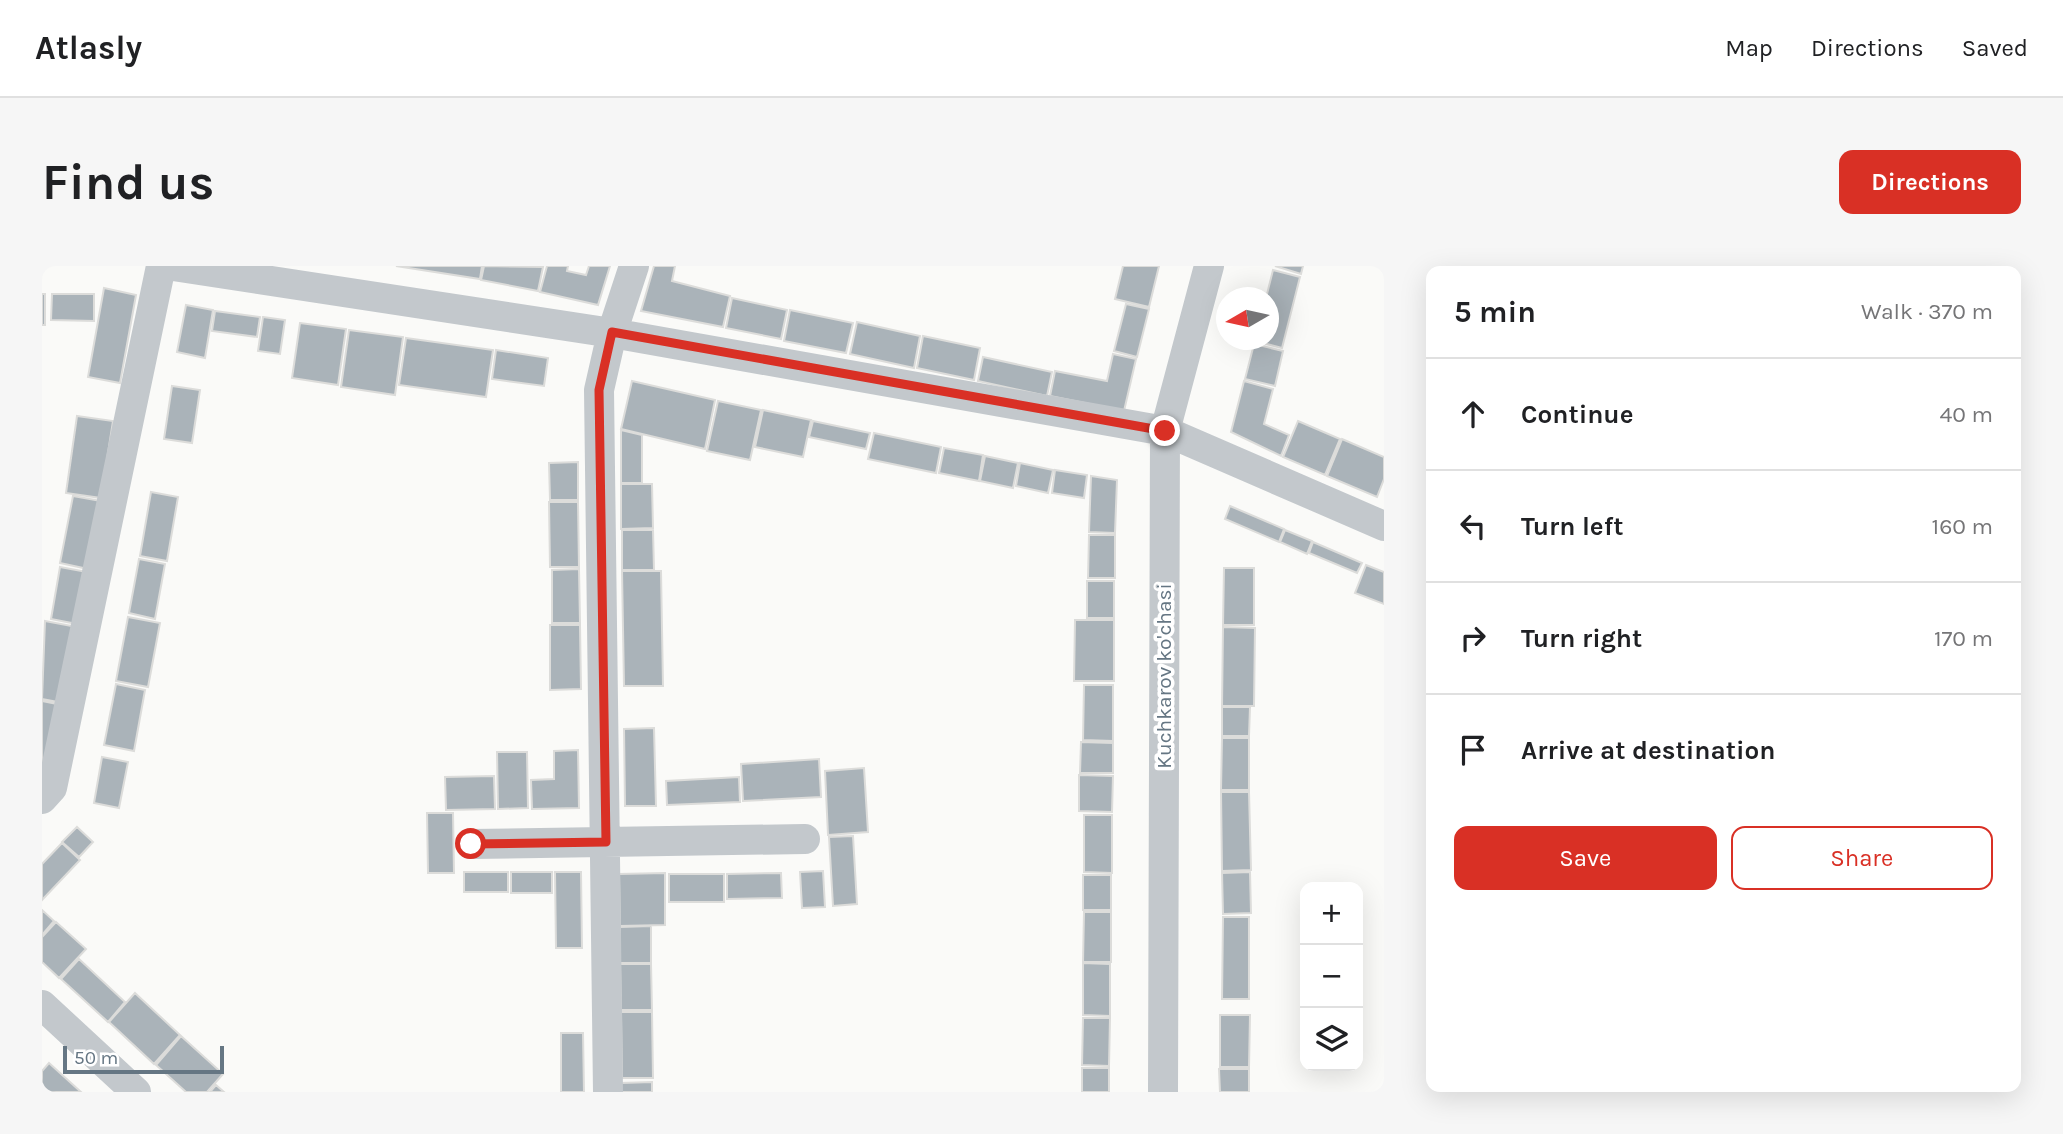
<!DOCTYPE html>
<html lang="en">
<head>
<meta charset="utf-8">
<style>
	body { margin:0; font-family:Karla,sans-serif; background:#f6f6f6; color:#202124 }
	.controls { position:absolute; right:21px; bottom:21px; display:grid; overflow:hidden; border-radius:14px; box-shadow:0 7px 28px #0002 }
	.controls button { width:63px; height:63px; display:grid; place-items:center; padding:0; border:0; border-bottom:2px solid #e0e0e0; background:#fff; color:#202124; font:35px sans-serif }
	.compass { position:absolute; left:1174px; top:21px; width:63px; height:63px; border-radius:50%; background:#fff; box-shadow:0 7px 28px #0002; rotate:261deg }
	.scale { position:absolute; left:21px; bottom:18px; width:161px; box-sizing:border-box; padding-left:7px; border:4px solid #657683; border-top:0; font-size:19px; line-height:24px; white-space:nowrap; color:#657683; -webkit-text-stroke:5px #fff; paint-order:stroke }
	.stop { position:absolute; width:21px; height:21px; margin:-16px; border:5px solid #d93025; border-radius:50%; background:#fff }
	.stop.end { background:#d93025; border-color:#fff; box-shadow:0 2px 7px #0008 }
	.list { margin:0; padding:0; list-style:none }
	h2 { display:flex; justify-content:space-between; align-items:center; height:91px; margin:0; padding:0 28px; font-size:30px }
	h2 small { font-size:23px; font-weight:400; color:#757577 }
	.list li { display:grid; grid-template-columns:46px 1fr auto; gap:21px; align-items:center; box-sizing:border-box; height:112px; padding:0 28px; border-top:2px solid #e0e0e0 }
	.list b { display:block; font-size:26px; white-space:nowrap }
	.list em { font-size:23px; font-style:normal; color:#757577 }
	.actions { display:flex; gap:14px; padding:21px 28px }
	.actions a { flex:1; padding:16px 0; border:2px solid #d93025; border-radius:14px; text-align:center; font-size:24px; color:#d93025 }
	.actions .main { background:#d93025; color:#fff }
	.icon { flex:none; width:38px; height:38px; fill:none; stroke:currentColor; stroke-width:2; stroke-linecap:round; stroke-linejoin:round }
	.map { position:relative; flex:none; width:1342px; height:826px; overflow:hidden; border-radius:14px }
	header { display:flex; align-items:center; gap:42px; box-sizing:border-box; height:98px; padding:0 35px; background:#fff; border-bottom:2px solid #e0e0e0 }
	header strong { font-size:33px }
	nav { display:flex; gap:38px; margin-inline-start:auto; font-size:24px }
	.intro { display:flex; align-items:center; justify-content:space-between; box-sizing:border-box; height:168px; padding:0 42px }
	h1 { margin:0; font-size:49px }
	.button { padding:18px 32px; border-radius:14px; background:#d93025; color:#fff; font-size:24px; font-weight:700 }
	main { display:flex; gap:42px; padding:0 42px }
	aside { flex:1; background:#fff; border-radius:14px; box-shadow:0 7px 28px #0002 }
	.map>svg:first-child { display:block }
	.building { fill:#aab3b9; stroke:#dcdcda; stroke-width:2 }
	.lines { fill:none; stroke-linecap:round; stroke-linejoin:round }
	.minor { stroke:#c3c8cc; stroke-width:30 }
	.route { stroke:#d93025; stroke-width:9 }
	.labels { text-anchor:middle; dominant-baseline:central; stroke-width:7; stroke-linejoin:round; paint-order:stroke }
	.street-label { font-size:21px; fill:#657683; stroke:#fff }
</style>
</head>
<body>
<header>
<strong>Atlasly</strong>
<nav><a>Map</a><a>Directions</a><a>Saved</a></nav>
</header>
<div class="intro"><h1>Find us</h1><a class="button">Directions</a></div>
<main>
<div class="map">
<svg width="1342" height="826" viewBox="0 0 1342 826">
	<rect width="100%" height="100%" fill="#fafaf8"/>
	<path class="building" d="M354,0H440L438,13Z
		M442,0L501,1L496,25L439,14Z
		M505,0H526L525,5L544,9L547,0H568L556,39L498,26Z
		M612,0H633L630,15L688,30L681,61L599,45Z
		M1081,0H1117L1107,41L1073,33Z
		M1233,0H1261L1259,8Z
		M1231,4L1258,11L1240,82L1213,75L1226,74L1224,32Z
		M62,22L94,29L78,117L46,111Z
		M0,28H3V59H0Z
		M10,28H52V55L9,54Z
		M690,32L745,44L739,73L684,62Z
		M1084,38L1107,43L1095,91L1072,85Z
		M144,39L171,44L163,92L135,86Z
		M748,44L811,57L804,87L742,75Z
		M173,45L218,51L215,71L170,65Z
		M221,51L243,54L238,88L216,85Z
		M815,56L878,70L872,102L808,88Z
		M258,57L304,63L296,119L250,112Z
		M307,64L361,71L353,129L299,121Z
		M881,70L938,82L932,114L875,102Z
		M364,72L451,84L444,131L357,119Z
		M1212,78L1241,85L1233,120L1203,113Z
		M454,84L506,92L502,120L450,113Z
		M1071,88L1094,93L1082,145L1008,130L1013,105L1065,115Z
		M941,91L1010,106L1005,130L936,115Z
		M590,115L673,134L663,183L579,163Z
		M1202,115L1231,123L1222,158L1247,169L1239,190L1189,166Z
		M130,120L158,124L150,177L122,173Z
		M676,135L719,144L708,194L665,185Z
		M721,144L769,154L761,191L713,181Z
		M35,150L71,155L59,232L24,227Z
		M771,155L828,167L824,183L767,171Z
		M1256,155L1298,173L1283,209L1241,191Z
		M579,164L600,169V217H579Z
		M832,167L899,181L894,207L826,193Z
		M1300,173L1342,191V213L1335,231L1285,210Z
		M902,182L941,189L937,215L897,207Z
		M943,190L976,197L971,222L938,215Z
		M536,196V234H508L507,197Z
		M978,197L1011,204L1006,227L974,220Z
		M1013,204L1045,209L1042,232L1010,227Z
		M1049,210L1075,214L1073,267L1047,266Z
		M579,218H610L611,262L579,263Z
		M109,226L136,231L125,295L98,290Z
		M31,230L59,235L46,303L18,297Z
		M507,236H536L537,301H508Z
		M1188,240L1242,263L1237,276L1183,253Z
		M580,264H611L612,304H580Z
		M1243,264L1270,275L1265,288L1238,276Z
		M1047,269H1073V312H1046Z
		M1271,276L1320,297L1315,307L1267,287Z
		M97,293L123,298L113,353L87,347Z
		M1324,299L1342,306V338L1313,327Z
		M18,301L45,306L35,358L9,353Z
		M1182,302H1212V359H1181Z
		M537,303L538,357H510V304Z
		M580,305H619L621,420H582Z
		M1045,315H1072V352H1045Z
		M86,351L118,357L106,421L74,415Z
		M1033,354H1072V415H1032Z
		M3,355L35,361L21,437L0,433Z
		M508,359H538L539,423L508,424Z
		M1181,361L1213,362L1212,440H1180Z
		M74,418L103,424L92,485L62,479Z
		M1042,419H1071V475L1041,474Z
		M0,435L20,439L7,497L0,496Z
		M1180,441H1208L1207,470H1180Z
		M612,462L614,540H583L582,463Z
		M1180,472H1207V524H1179Z
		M1039,476L1071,477V507H1038Z
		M536,484L537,542L490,543L489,514L512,513V485Z
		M455,486H485L486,542L456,543Z
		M60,491L86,496L77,542L52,537Z
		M777,493L779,531L701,535L699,498Z
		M822,502L826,566L786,569L783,505Z
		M1037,509L1071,510L1070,546L1037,545Z
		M452,510L453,543L404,544L403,511Z
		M697,511L698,536L625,539L624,515Z
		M1179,526H1207L1209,604L1180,605Z
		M385,547H411L412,607H386Z
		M1042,549H1070V607L1042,606Z
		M35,561L51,576L37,591L20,576Z
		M811,570L815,638L791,640L787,571Z
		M20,577L38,594L0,634V598Z
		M781,605L783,641L760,642L758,606Z
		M422,606H466V626H422Z
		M469,606H510V627H469Z
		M513,606H539L540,682H514Z
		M1208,606L1209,647L1181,648L1180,607Z
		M623,607V659L578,660L577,608Z
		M739,607L740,632L685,633V608Z
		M627,608H682V636H627Z
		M1041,609H1069V644H1041Z
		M0,644L12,655L0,669Z
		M1042,646H1069V696H1041Z
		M1181,651H1207V733H1180Z
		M14,656L44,683L17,712L0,696V671Z
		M609,660V697H578V661Z
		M37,693L83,736L66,756L19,713Z
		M1041,697L1068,698V750L1041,749Z
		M578,698H609L610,744H579Z
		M93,727L138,769L112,798L67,756Z
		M579,746H610L611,812H580Z
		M1178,749H1208L1207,801H1178Z
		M1041,752H1068L1067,800L1040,799Z
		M519,767H541L542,826H519Z
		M139,770L181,808L165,826H144L114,799Z
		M7,797L39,826H0V805Z
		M1040,802H1067V826H1040Z
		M1177,803H1207V826H1178Z
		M610,816V826H579V817Z
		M174,819L182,826H168Z"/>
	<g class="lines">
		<path class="minor" d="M131,0L570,67L1123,165L1342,260
			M0,533L10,522L119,0
			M429,578L763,573
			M0,739L94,826
			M566,826L557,124L570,67L592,0
			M1121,826L1123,165L1167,0"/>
	</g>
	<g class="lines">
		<path class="route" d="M429,578L564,576L557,124L570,66L1123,165"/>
	</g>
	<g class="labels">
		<g class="street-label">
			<text transform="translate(1122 410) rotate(-90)">Kuchkarov ko'chasi</text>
		</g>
	</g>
</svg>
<div class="controls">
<button>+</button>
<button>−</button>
<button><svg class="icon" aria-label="layers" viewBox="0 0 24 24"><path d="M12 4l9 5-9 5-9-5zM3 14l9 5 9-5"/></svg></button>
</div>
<svg class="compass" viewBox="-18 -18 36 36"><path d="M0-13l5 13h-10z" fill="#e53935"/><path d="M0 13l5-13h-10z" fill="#757577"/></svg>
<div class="scale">50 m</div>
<div class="stop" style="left:429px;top:578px"></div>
<div class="stop end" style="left:1123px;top:165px"></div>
</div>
<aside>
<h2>5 min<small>Walk · 370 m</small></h2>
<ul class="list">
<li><svg class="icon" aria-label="ahead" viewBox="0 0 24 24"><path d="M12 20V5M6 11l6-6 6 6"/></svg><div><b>Continue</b></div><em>40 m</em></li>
<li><svg class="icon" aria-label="left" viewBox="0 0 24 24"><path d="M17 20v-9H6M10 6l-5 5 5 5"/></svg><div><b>Turn left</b></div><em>160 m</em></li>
<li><svg class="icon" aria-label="right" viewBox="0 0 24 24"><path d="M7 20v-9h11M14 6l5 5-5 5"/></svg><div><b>Turn right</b></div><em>170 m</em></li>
<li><svg class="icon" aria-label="arrive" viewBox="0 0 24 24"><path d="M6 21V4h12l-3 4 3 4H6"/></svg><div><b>Arrive at destination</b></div></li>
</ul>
<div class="actions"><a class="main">Save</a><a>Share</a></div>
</aside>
</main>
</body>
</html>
